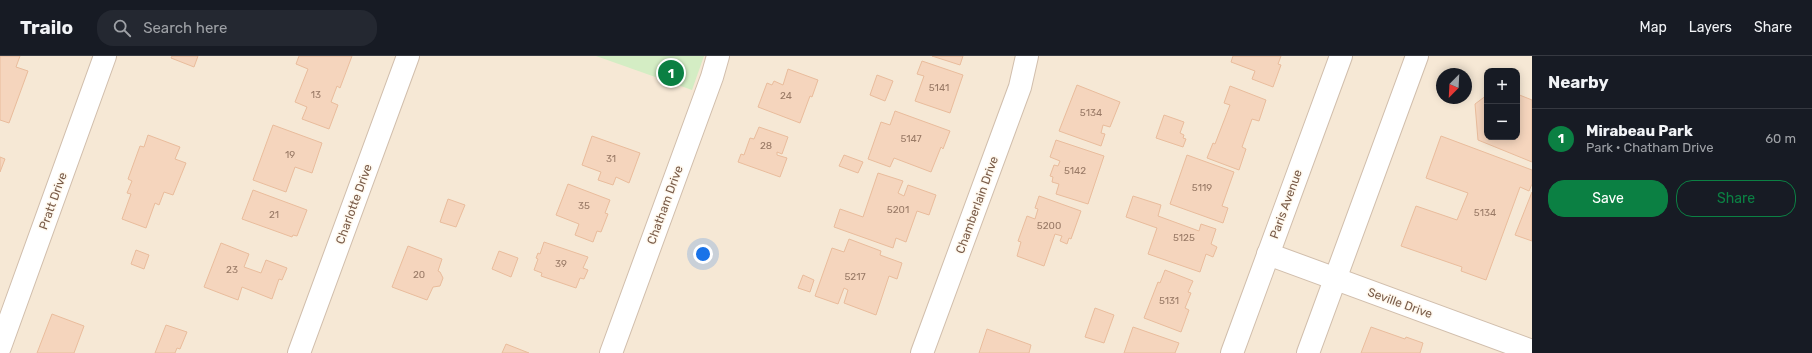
<!DOCTYPE html>
<html lang="en">
<head>
<meta charset="utf-8">
<style>
	body { margin:0; font-family:Rubik,sans-serif; background:#242831; color:#f1f3f6 }
	.controls { position:absolute; right:12px; top:12px; display:grid; overflow:hidden; border-radius:8px; box-shadow:0 2px 10px #0003 }
	.controls button { width:36px; height:36px; display:grid; place-items:center; padding:0; border:0; border-bottom:1px solid #363941; background:#171b24; color:#f1f3f6; font:20px sans-serif }
	.compass { position:absolute; left:1436px; top:12px; width:36px; height:36px; border-radius:50%; background:#171b24; box-shadow:0 2px 10px #0003; rotate:204deg }
	.you { position:absolute; left:703px; top:198px; width:14px; height:14px; margin:-10px; border:3px solid #fff; border-radius:50%; background:#1a73e8; box-shadow:0 0 0 6px #1a73e833 }
	.badge { display:grid; place-items:center; width:26px; height:26px; border-radius:50%; background:#0b8043; color:#fff; font-size:13px; font-weight:700 }
	.pin { position:absolute; translate:-50% -50%; border:2px solid #fff; box-shadow:0 1px 4px #0006 }
	.list { margin:0; padding:0; list-style:none }
	h2 { display:flex; justify-content:space-between; align-items:center; height:52px; margin:0; padding:0 16px; font-size:17px }
	h2 small { font-size:13px; font-weight:400; color:#9ea1a6 }
	.list li { display:grid; grid-template-columns:26px 1fr auto; gap:12px; align-items:center; box-sizing:border-box; height:60px; padding:0 16px; border-top:1px solid #363941 }
	.list b { display:block; font-size:15px; white-space:nowrap }
	.list p { margin:0; font-size:13px; white-space:nowrap; color:#9ea1a6 }
	.list em { font-size:13px; font-style:normal; color:#9ea1a6 }
	.actions { display:flex; gap:8px; padding:12px 16px }
	.actions a { flex:1; padding:9px 0; border:1px solid #0b8043; border-radius:16px; text-align:center; font-size:14px; color:#0b8043 }
	.actions .main { background:#0b8043; color:#fff }
	.icon { flex:none; width:22px; height:22px; fill:none; stroke:currentColor; stroke-width:2; stroke-linecap:round; stroke-linejoin:round }
	.map { position:relative; flex:none; width:1532px; height:297px; overflow:hidden }
	header { display:flex; align-items:center; gap:24px; box-sizing:border-box; height:56px; padding:0 20px; background:#171b24; border-bottom:1px solid #363941 }
	header strong { font-size:19px }
	nav { display:flex; gap:22px; margin-inline-start:auto; font-size:14px }
	.search { width:280px; height:36px; background:#242831; display:flex; align-items:center; gap:10px; box-sizing:border-box; padding:0 14px; border-radius:16px; color:#9ea1a6; font-size:15px }
	main { display:flex }
	aside { flex:1; background:#171b24 }
	.map>svg:first-child { display:block }
	.residential { fill:#f6e8d5; fill-rule:evenodd }
	.green { fill:#d4edc4 }
	.building { fill:#f5d5bd; stroke:#e9bc9c }
	.lines { fill:none; stroke-linecap:round; stroke-linejoin:round }
	.minor-casing { stroke:#d1beac; stroke-width:24 }
	.tertiary-casing { stroke:#d1beac; stroke-width:24 }
	.minor { stroke:#fff; stroke-width:22 }
	.tertiary { stroke:#fff; stroke-width:22 }
	.labels { text-anchor:middle; dominant-baseline:central; stroke-width:3; stroke-linejoin:round; paint-order:stroke }
	.number-label { font-size:10px; fill:#997a66 }
	.street-label { font-size:12px; fill:#7a5c49; stroke:#fff9ef }
</style>
</head>
<body>
<header>
<strong>Trailo</strong>
<div class="search"><svg class="icon" aria-label="search" viewBox="0 0 24 24"><circle cx="10" cy="10" r="6"/><path d="M15 15l6 6"/></svg>Search here</div>
<nav><a>Map</a><a>Layers</a><a>Share</a></nav>
</header>
<main>
<div class="map">
<svg width="1532" height="297" viewBox="0 0 1532 297">
	<rect width="100%" height="100%" fill="#fef6e8"/>
	<path class="residential" d="M0,0H1532V297H0ZM1487,15H1517V81H1487ZM1442,18H1466V42H1442Z"/>
	<path class="green" d="M596,0H704L692,34Z"/>
	<path class="building" d="M0,0H20L16,11L28,15L9,67L0,64Z
		M172,0H198L194,11L171,2Z
		M299,0H352L340,32L337,30L331,46L338,49L329,73L302,63L307,51L295,46L308,13L296,8Z
		M932,0H963L960,9Z
		M1233,0H1281L1278,8L1281,9L1273,31L1252,23L1255,15L1231,6Z
		M922,5L963,19L950,57L915,45L924,20L917,18Z
		M788,13L818,24L812,41L810,40L800,67L758,51L767,27L772,29L774,25L783,29Z
		M877,19L893,25L885,45L870,39Z
		M1077,29L1120,46L1110,71L1103,69L1101,77L1105,78L1101,90L1059,75Z
		M1230,30L1266,44L1259,65L1252,63L1242,91L1246,93L1239,114L1207,102L1213,87L1215,88L1230,49L1224,47Z
		M1517,38L1532,44V106L1478,84L1475,48L1487,39V81H1517Z
		M895,55L950,75L943,93L941,91L931,116L894,102L890,111L868,103L881,66L890,69Z
		M1164,59L1184,66L1180,77L1184,79L1183,82L1186,83L1183,91L1156,82Z
		M273,69L322,87L312,117L295,111L286,136L253,124Z
		M759,71L788,81L782,98L777,96V99L787,102L780,121L738,106L741,98L744,99L750,82L754,83Z
		M148,79L180,91L175,103L186,107L173,139L164,136L159,149L155,147L146,172L122,163L131,138L127,137L132,125L128,123L140,90L144,91Z
		M592,80L640,97L629,127L616,121L613,129L598,124L601,116L582,109Z
		M1441,80L1532,114V128L1529,135L1520,131L1486,224L1461,215L1462,211L1401,190L1416,150L1457,164L1468,137L1426,122Z
		M1056,84L1104,100L1088,148L1056,138L1059,128L1052,126L1053,121L1050,120L1054,109L1058,110L1060,105L1050,101Z
		M844,99L863,106L858,117L839,110Z
		M1187,99L1234,116L1222,150L1228,152L1223,167L1170,148Z
		M0,101L5,103L0,116Z
		M878,117L903,125L898,137L904,140L908,129L936,139L929,159L917,155L906,186L896,182L893,192L834,171L840,153L863,161Z
		M568,128L610,144L605,157L608,158L601,176L597,175L593,186L575,179L579,168L556,159Z
		M253,134L307,154L297,180L293,179L292,181L242,163Z
		M1532,136V185L1515,179Z
		M1039,140L1081,155L1071,183L1069,182L1067,188L1060,185L1062,180L1055,178L1044,210L1017,200L1021,186L1018,185L1027,160L1035,163L1038,153L1035,152Z
		M1133,140L1161,149L1158,160L1199,175L1201,168L1216,173L1211,188L1217,191L1213,201L1206,198L1200,216L1148,198L1157,172L1126,161Z
		M448,143L465,149L456,171L440,166Z
		M849,183L881,195L880,199L902,207L897,223L889,220L876,259L844,247L848,234L844,232L838,248L815,240L832,192L844,196Z
		M544,186L588,201L583,212L588,214L584,223L580,222L576,232L541,220L542,217L534,214L538,203L536,202L538,197L540,198Z
		M221,187L249,198L244,211L261,217L266,204L287,212L282,224L279,223L272,243L242,231L238,244L204,231Z
		M408,190L442,203L438,215L440,216L443,222L440,230L433,231L427,244L392,231Z
		M136,194L149,199L144,213L131,208Z
		M499,195L518,202L511,221L492,213Z
		M1165,214L1193,225L1188,236L1191,237L1185,252L1189,254L1181,276L1144,262L1158,226L1160,227Z
		M803,219L814,224L810,236L798,232Z
		M1095,252L1114,259L1104,287L1085,281Z
		M52,258L84,270L74,297H37Z
		M166,269L187,276L180,293L177,292L175,297H155Z
		M1133,271L1179,287L1175,297H1124Z
		M1371,271L1405,283L1406,281L1423,287L1420,297H1361Z
		M987,273L1031,289L1029,297H979Z
		M506,288L529,297H502Z"/>
	<g class="lines">
		<defs>
			<path id="minor" d="M1268,198L1532,295
				M0,291L105,0
				M299,297L408,0
				M611,297L712,21L718,0
				M922,297L1020,31L1027,0"/>
			<path id="tertiary" d="M1232,297L1341,0
				M1308,297L1417,0"/>
		</defs>
		<use href="#minor" class="minor-casing"/>
		<use href="#tertiary" class="tertiary-casing"/>
		<use href="#minor" class="minor"/>
		<use href="#tertiary" class="tertiary"/>
	</g>
	<g class="labels">
		<g class="number-label">
			<text x="939" y="32">5141</text>
			<text x="316" y="39">13</text>
			<text x="786" y="40">24</text>
			<text x="1091" y="57">5134</text>
			<text x="911" y="83">5147</text>
			<text x="766" y="90">28</text>
			<text x="290" y="99">19</text>
			<text x="611" y="103">31</text>
			<text x="1075" y="115">5142</text>
			<text x="1202" y="132">5119</text>
			<text x="584" y="150">35</text>
			<text x="898" y="154">5201</text>
			<text x="1485" y="157">5134</text>
			<text x="274" y="159">21</text>
			<text x="1049" y="170">5200</text>
			<text x="1184" y="182">5125</text>
			<text x="561" y="208">39</text>
			<text x="232" y="214">23</text>
			<text x="419" y="219">20</text>
			<text x="855" y="221">5217</text>
			<text x="1169" y="245">5131</text>
		</g>
		<g class="street-label">
			<text transform="translate(53 145) rotate(-70)">Pratt Drive</text>
			<text transform="translate(354 148) rotate(-70)">Charlotte Drive</text>
			<text transform="translate(1286 148) rotate(-70)">Paris Avenue</text>
			<text transform="translate(665 149) rotate(-70)">Chatham Drive</text>
			<text transform="translate(977 149) rotate(-70)">Chamberlain Drive</text>
			<text transform="translate(1400 247) rotate(20)">Seville Drive</text>
		</g>
	</g>
</svg>
<div class="controls">
<button>+</button>
<button>−</button>
</div>
<svg class="compass" viewBox="-18 -18 36 36"><path d="M0-13l5 13h-10z" fill="#e53935"/><path d="M0 13l5-13h-10z" fill="#9ea1a6"/></svg>
<div class="you"></div>
<div class="pin badge" style="left:671px;top:17px">1</div>
</div>
<aside>
<h2>Nearby<small></small></h2>
<ul class="list">
<li><span class="badge">1</span><div><b>Mirabeau Park</b><p>Park · Chatham Drive</p></div><em>60 m</em></li>
</ul>
<div class="actions"><a class="main">Save</a><a>Share</a></div>
</aside>
</main>
</body>
</html>
